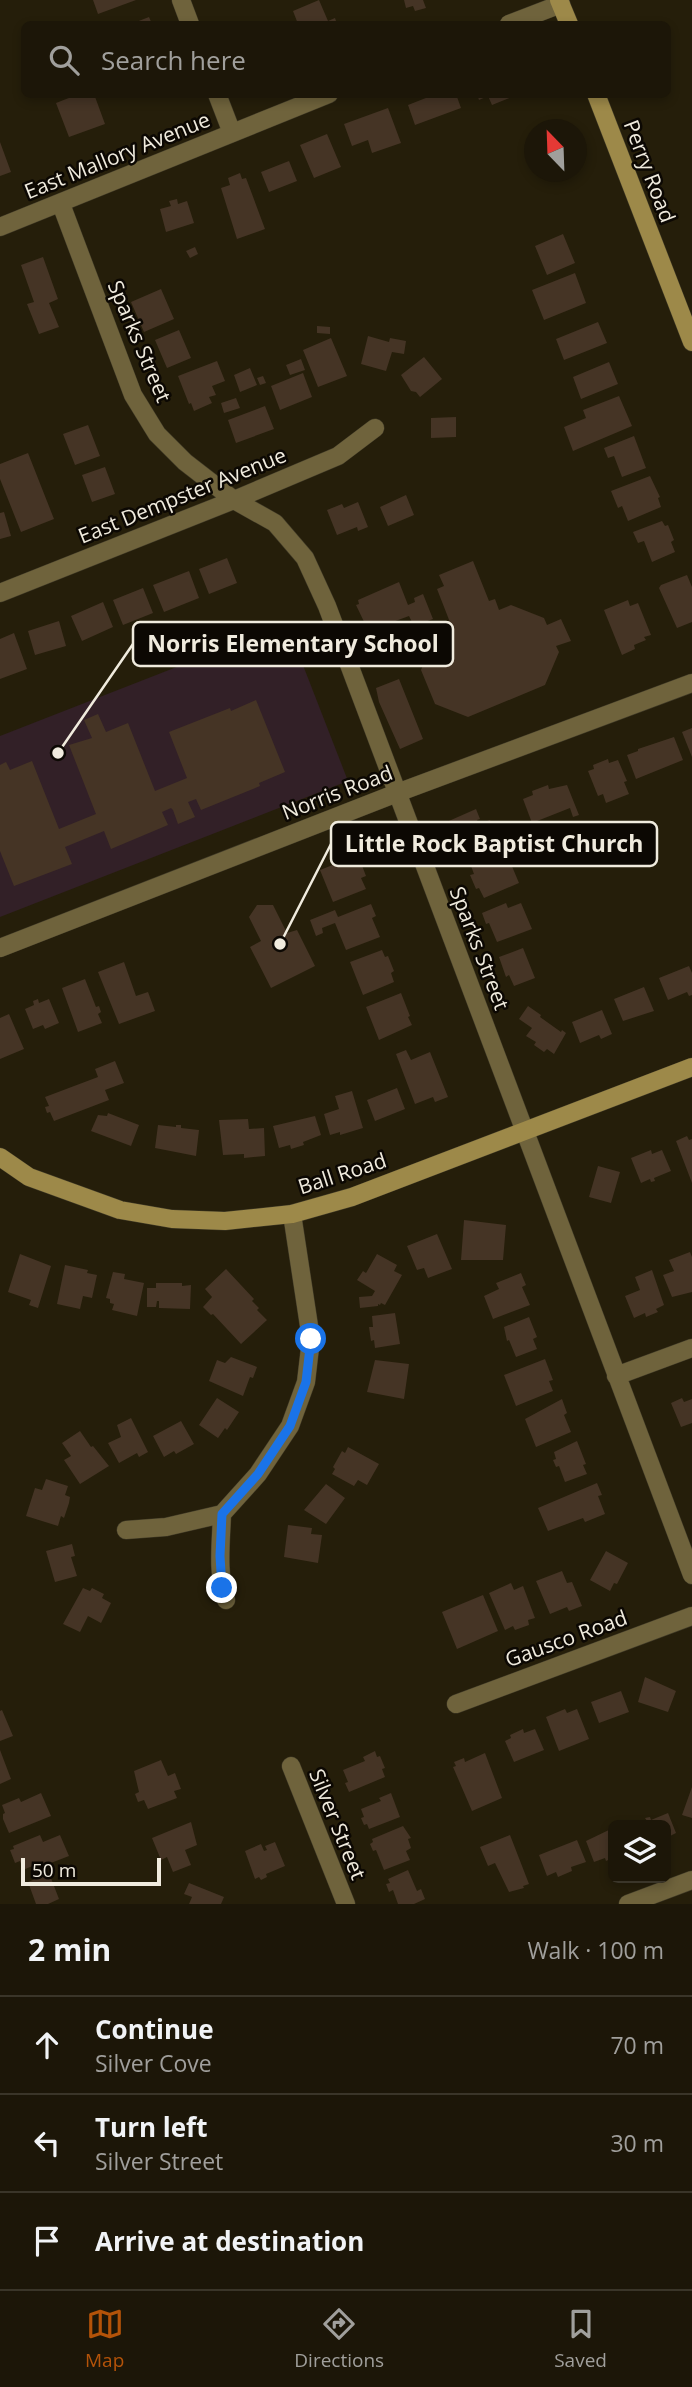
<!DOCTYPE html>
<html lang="en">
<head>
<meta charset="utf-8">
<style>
	body { margin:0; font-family:"Open Sans",sans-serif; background:#251f12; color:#f1f3f6 }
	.controls { position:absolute; right:21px; bottom:21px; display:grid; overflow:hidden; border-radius:10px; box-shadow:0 4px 10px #0003 }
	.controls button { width:63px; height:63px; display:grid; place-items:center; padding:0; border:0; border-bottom:2px solid #3a3529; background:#1c1608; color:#f1f3f6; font:35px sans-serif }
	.compass { position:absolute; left:524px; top:119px; width:63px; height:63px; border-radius:50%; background:#1c1608; box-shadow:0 4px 10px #0003; rotate:337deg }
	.scale { position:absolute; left:21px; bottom:18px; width:140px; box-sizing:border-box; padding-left:7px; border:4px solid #f0ebde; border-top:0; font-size:19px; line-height:24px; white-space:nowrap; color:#f0ebde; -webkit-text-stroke:5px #0c0803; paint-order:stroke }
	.stop { position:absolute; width:21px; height:21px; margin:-16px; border:5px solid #1a73e8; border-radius:50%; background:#fff }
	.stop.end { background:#1a73e8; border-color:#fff; box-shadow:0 2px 7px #0008 }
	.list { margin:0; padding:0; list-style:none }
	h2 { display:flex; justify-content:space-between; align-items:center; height:91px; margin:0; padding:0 28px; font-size:30px }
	h2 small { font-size:23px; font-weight:400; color:#a09f9c }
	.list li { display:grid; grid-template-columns:46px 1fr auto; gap:21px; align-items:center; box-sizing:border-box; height:98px; padding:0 28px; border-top:2px solid #3a3529 }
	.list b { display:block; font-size:26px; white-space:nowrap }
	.list p { margin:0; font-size:23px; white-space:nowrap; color:#a09f9c }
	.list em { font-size:23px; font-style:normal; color:#a09f9c }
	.icon { flex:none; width:38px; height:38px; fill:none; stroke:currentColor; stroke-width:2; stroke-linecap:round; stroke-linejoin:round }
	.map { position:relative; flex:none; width:692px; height:1904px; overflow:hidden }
	.search { position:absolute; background:#1c1608; box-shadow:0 4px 10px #0003; left:21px; right:21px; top:21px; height:77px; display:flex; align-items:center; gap:18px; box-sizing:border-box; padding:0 24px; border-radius:10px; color:#a09f9c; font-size:26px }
	.sheet { height:385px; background:#1c1608 }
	nav { display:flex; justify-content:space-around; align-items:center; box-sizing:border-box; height:98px; border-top:2px solid #3a3529; background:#1c1608; font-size:19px; color:#a09f9c }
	nav a { display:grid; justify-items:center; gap:4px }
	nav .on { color:#b45309 }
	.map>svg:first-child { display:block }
	.education { fill:#322027 }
	.building { fill:#453425 }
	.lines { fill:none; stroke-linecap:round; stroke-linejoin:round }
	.street-casing { stroke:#413b28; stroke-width:19 }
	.secondary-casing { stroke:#413b28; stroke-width:19 }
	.street { stroke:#6f633c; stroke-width:18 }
	.secondary { stroke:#9d8949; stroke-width:18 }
	.route { stroke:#1a73e8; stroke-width:9 }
	.labels { text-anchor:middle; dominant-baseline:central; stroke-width:5; stroke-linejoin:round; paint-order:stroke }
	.street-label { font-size:21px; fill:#f0ebde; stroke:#0c0803 }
	.leader { fill:none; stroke:#f0ebde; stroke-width:2.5 }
	.callout-dot { fill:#f0ebde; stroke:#0c0803; stroke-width:2.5 }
	.callout { fill:#0c0803; stroke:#f0ebde; stroke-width:2.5 }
	.callout-label { font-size:23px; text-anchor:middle; font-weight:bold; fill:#f0ebde }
</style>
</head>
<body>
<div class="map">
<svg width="692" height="1904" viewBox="0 0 692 1904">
	<rect width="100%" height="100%" fill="#251e0a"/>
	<path class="education" d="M287,624L348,781L0,917V736Z"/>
	<path class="building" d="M93,0H136L98,14Z
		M319,0L328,21L335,18L337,24H298L293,11Z
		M404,0H423L426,8L415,11L413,6L406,8Z
		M149,17L152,24H131Z
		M79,94H94L105,124L69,137L56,103Z
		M436,94H456L461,108L415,125L408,105Z
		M477,94H517V95L492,105L488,96L479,100Z
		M388,108L401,143L372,153L368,140L352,146L344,124Z
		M327,134L341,167L314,178L300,145Z
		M0,142L11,172L0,176Z
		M289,161L297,181L269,192L261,172Z
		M240,173L242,179L246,178L265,229L237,239L221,188L230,185L228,178Z
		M177,199L178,204L187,201L194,223L166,232L160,209L171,206L169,201Z
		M563,234L575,263L547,275L535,246Z
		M195,247L198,254L190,258L186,251Z
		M43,257L58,299L49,303L59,327L39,334L27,304L34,302L21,265Z
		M575,273L586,303L544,320L532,290Z
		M161,289L174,319L144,332L131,302Z
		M598,322L607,343L564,360L556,339Z
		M317,326L330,327V334L317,333Z
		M179,330L191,358L167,368L155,340Z
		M368,336L389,342L390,338L406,341L404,354L392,352L386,371L361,364Z
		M331,338L347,376L318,387L303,350Z
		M424,357L442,379L420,397L416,392L411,391L401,375Z
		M301,359L305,370L290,375L286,365Z
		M217,361L225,381L212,386L216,395L209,397L212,403L194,411L191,403L189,404L178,376Z
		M609,362L618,384L581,399L573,377Z
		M250,368L257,385L240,392L234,375Z
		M303,373L312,397L280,410L271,386Z
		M263,376L266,383L260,385L257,378Z
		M619,396L632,426L573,451L564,427L586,418L583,410Z
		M236,398L240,408L224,413L221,403Z
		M265,406L274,429L236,443L228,420Z
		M456,417V437L431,438V418Z
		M88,425L100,456L75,465L63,434Z
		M634,436L646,468L622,477L614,456L608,458L604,448Z
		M28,453L54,519L21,532L0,479V464Z
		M105,467L115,494L92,502L82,475Z
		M650,476L660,497L658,498L661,507L628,521L622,506L618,508L611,491Z
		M406,495L414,515L388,526L380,507Z
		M358,502L368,527L358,531L357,527L337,535L327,510L342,504L344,508Z
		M4,512L11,536L0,539V513Z
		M662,521L665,526L668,525L674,540L671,542L675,552L652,562L644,541L638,543L633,532Z
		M227,558L237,583L209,594L199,569Z
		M473,561L489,601L495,599L499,610L511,605L544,618L547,625L561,619L571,641L556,646L559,652L545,685L468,717L435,704L421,670L435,637L453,630L437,589L444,586L439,575Z
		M189,571L199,598L164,612L153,585Z
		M687,575L692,587V622L677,628L659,588L661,585Z
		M399,582L408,605L415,602L414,598L423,594L433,619L414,626L409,616L371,630L369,627L367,628L356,605L359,604L358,600Z
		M143,588L153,613L123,625L113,600Z
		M628,600L630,606L638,603L651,635L644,637L646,640L634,645L635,649L622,655L604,610Z
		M103,602L113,627L82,641L71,616Z
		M59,621L66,646L35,655L28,631Z
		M14,633L27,669L0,679V639Z
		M399,679L423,739L400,749L379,702L376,688Z
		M256,700L285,772L259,783L260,786L201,810L196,799L188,802L195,817L178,824L173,810L171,808L162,812L168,825L111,849L104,831L65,847L72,864L14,886L0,851V765L6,762L10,770L32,761L59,829L96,814L69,745L92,738L84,720L98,714L106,732L128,723L155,791L187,778L169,732L230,708L231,711Z
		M692,728V757L682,732Z
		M674,737L683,760L636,779L627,755L638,751V749Z
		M608,759L609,763L618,760L627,781L624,782L629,794L606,803L603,794L598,796L588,771L594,769L593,765Z
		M548,785L549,789L567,785L579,815L573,817L570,808L532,823L523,799L533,795L532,791Z
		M476,809L480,819L477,820L479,824L490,820L497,838L460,853L452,834L447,836L442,824Z
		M498,852L499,855L506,852L519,883L484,898L479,888L476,889L470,875L474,874L471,866L487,860L486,857Z
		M358,855L366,876L361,878L366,889L333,902L320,870Z
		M506,903L508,908L521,903L532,929L497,942L489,923L486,924L482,913Z
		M371,904L376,916L372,918L380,937L346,950L335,923L322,928L323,933L316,936L310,920L335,910L338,917Z
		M257,905H273L287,933L297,930L315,966L271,988L250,947L261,941L249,917Z
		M523,948L535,978L514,986L509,975L506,977L499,957Z
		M382,950L385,957L388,956L394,971L391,973L394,982L363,995L350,962Z
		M124,962L136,996L148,992L155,1011L119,1024L98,972Z
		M689,966L692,973V995L689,996L687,992L668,1000L659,978Z
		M85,979L96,1007L99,1006L101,1012L98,1014L102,1023L78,1032L62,988Z
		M644,987L654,1011L623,1021L614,999Z
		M401,993L410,1016L408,1017L412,1025L379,1040L366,1007Z
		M38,999L39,1003L49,999L59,1023L45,1029L43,1025L33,1029L25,1009L34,1005L33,1001Z
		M528,1006L541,1015L540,1017L561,1032L562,1030L566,1033L554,1054L547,1049L544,1052L534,1045L536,1042L526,1036L532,1028L519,1019Z
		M602,1010L612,1034L601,1039L599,1035L580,1043L572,1022Z
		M9,1014L24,1049L0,1059V1018Z
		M406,1050L411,1060L430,1052L448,1097L435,1102L433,1097L415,1104L396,1054Z
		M115,1061L124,1083L105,1090L109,1100L54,1121L50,1112L47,1113L45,1107L49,1106L45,1097L98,1077L95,1069Z
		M397,1088L405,1109L375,1121L367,1100Z
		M352,1091L363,1128L340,1135V1132L330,1135L324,1114L339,1109L335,1096Z
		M108,1113L139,1125L131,1146L91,1131L98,1115L107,1116Z
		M315,1116L321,1135L303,1142L304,1145L291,1149L290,1145L279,1148L273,1126Z
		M248,1119L249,1129L264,1128L265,1156L244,1158V1154L223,1155L219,1120Z
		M158,1125L176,1127V1125H181V1128L199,1130L196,1156L155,1148Z
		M687,1136L689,1140L692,1139V1183L676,1141Z
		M651,1150L652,1154L662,1150L671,1171L654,1178L655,1181L651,1182L650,1179L641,1183L631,1158Z
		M598,1166L620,1172L611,1203L589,1197Z
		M464,1220L506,1225L503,1260H461Z
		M437,1234L452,1269L428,1278L424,1268L417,1270L407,1246Z
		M690,1252L692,1257V1292L672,1297L663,1275L674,1271L669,1260Z
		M20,1254L51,1266L38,1308L29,1305L31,1300L8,1292Z
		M377,1254L397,1265L394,1271L402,1275L385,1305L381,1303L380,1305L378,1304V1306L360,1308L359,1297L372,1296L375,1291L357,1280L363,1271L366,1273Z
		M65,1265L88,1270L87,1273L97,1275L92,1298L83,1296L80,1309L57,1304Z
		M226,1269L254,1299L252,1301L259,1308L257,1310L267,1320L241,1344L213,1314L211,1315L203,1307L212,1297L205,1289Z
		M652,1270L664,1305L656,1309L658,1312L646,1317L645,1313L634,1318L625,1296L640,1290L635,1277Z
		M113,1272L125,1274L124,1279L144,1283L137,1316L112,1310L114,1304L110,1303V1299L106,1298Z
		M521,1273L526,1285L522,1287L530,1305L493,1319L484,1296L499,1289L496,1283Z
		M156,1283H182V1286L191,1285L190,1309L159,1308V1301H157L156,1307H147V1288H156Z
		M395,1313L400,1344L375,1348L374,1340L371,1341L369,1327H373L372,1316Z
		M529,1317L537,1337L533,1339L537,1349L516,1357L509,1340L507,1341L504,1327Z
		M231,1357L257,1367L253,1378L250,1377L243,1396L209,1381L217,1360L225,1363Z
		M545,1359L553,1380L549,1381L553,1391L516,1406L504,1375Z
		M375,1360L409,1364L404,1399L367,1392Z
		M217,1398L239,1412L227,1430L225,1428L218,1438L199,1425Z
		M682,1398L684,1402L692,1399V1423L681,1427L671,1403Z
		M562,1399L567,1413L564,1415L571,1432L536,1447L525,1419Z
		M131,1418L148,1452L139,1457L137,1453L119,1463L108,1443L121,1437L117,1425Z
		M181,1421L194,1444L176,1454L174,1451L164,1457L153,1436Z
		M80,1431L91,1447L93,1446L109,1466L80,1484L64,1460L71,1456L62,1443Z
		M577,1441L586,1464L583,1465L587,1474L565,1482L559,1466L556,1467L553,1460L556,1459L554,1452Z
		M348,1447L379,1464L367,1485L358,1480L354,1486L332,1474L335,1469L333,1467L342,1451L345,1453Z
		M46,1479L68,1486L65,1495L70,1497L69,1503L64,1518L61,1516L58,1526L26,1516L35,1488L42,1490Z
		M597,1483L602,1495L598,1496L605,1514L585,1522L583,1518L548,1531L538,1508Z
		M326,1484L345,1498L326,1524L304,1510Z
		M288,1525L312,1528L311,1534L322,1535L318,1563L284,1557Z
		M72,1544L75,1556L71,1557L77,1576L55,1582L46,1551Z
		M606,1551L628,1563L617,1584L614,1583L610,1591L590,1580Z
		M562,1571L567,1583L572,1582L582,1606L569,1611L567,1607L550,1614L536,1581Z
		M511,1583L514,1590L523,1586L535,1618L528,1620L529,1625L515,1630L513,1626L505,1630L489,1593Z
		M83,1588L90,1591L92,1588L104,1594L102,1598L111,1603L101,1623L88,1616L80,1632L63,1624Z
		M483,1595L498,1631L457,1649L442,1612Z
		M645,1677L676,1691L668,1712L638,1702Z
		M621,1691L629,1712L599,1723L591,1702Z
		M565,1709L567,1713L577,1709L589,1739L559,1751L546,1717Z
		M2,1710L13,1736L0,1741V1711Z
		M523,1729L524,1733L535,1729L544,1750L514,1762L505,1741L511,1738L510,1735Z
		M0,1750L11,1779L0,1784Z
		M375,1751L377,1757L380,1756L385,1768L382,1769L385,1777L349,1792L345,1783L348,1782L343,1770L365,1761L363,1757Z
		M485,1753L502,1798L472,1811L453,1767L456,1766L454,1762L464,1758L465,1762Z
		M161,1760L168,1776L175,1773L181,1789L174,1791L177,1798L148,1809L144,1800L138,1802L135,1794L139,1792L134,1771Z
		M692,1787V1818L682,1815Z
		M41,1793L51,1816L9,1833L3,1819V1814L5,1813L2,1805L19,1798L21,1802Z
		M391,1793L400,1817L369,1829L367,1824L364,1825L361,1818L364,1817L361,1809L381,1801L379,1798Z
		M668,1813L676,1833L666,1838V1825H636L647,1821L645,1818L650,1817L651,1820Z
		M191,1822L197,1845L185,1850L191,1865L173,1872L167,1857L161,1860L152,1838Z
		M403,1826L411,1838L408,1839L411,1848L406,1851L410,1860L384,1870L376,1850L373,1851L370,1844L373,1842L372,1839Z
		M613,1828V1858L606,1861L605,1858L594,1862L586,1841Z
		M40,1835L43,1842L60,1835L69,1856L43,1866L42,1862L23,1870L20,1861L15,1863L10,1850L14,1849L13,1846Z
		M510,1835L529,1884L523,1886L524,1888L509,1892L495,1863L488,1866L480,1847Z
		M577,1840L586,1862L571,1867L572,1871L558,1877L556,1872L547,1876L539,1855Z
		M275,1842L285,1866L266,1874L267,1877L261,1880L259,1877L255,1879L245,1851L261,1844L264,1851L267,1850L265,1846Z
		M408,1870L417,1891L421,1889L425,1899L414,1904H398L393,1890L389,1892L386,1884L390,1883L388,1879Z
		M49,1873L59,1899L48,1904H36L28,1882Z
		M189,1883L224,1897L221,1904H189L192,1897L184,1894Z"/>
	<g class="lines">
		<defs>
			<path id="street" d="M181,0L190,24
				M509,24L561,4
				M217,94L232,133
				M61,204L133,395L157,434L185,462L234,500L275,523L305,558L327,606L692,1575
				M0,227L329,94
				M0,593L234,500L338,456L375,428
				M0,948L397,793L692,683
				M616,1376L692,1348
				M222,1514C221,1543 217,1573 226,1600
				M126,1530L166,1527L222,1514L258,1474L290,1426L306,1382L311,1339L292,1214
				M456,1704L692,1616
				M291,1766L346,1904
				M628,1904L692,1880"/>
			<path id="secondary" d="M559,0L569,24
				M596,94L692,342
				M0,1157L29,1177L120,1210L172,1219L225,1221L292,1214L352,1197L692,1067"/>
		</defs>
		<use href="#street" class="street-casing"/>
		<use href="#secondary" class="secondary-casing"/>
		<use href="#street" class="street"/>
		<use href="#secondary" class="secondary"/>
	</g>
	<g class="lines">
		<path class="route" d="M222,1588L220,1556L222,1514L258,1474L290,1426L306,1382L311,1339"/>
	</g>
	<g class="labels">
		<g class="street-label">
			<text transform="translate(117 155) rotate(-22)">East Mallory Avenue</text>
			<text transform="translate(650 171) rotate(69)">Perry Road</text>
			<text transform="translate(140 341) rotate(67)">Sparks Street</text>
			<text transform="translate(182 495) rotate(-22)">East Dempster Avenue</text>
			<text transform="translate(337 792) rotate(-21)">Norris Road</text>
			<text transform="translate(480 948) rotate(69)">Sparks Street</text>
			<text transform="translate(342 1173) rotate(-18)">Ball Road</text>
			<text transform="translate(566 1638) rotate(-20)">Gausco Road</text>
			<text transform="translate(338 1824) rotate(68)">Silver Street</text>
		</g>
	</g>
	<path class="leader" d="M58 753L133 644M280 944L331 844"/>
	<g class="callout-dot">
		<circle cx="58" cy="753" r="7"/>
		<circle cx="280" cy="944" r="7"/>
	</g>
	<g class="callout">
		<rect x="133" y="622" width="320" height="44" rx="7"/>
		<rect x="331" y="822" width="326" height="44" rx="7"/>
	</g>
	<g class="callout-label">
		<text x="293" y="652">Norris Elementary School</text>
		<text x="494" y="852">Little Rock Baptist Church</text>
	</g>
</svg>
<div class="controls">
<button><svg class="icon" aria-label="layers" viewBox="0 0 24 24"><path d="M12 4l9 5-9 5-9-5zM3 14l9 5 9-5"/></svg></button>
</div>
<svg class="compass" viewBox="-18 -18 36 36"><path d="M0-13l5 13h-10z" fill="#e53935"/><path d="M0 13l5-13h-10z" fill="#a09f9c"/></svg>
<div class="scale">50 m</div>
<div class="stop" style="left:311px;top:1339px"></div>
<div class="stop end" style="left:222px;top:1588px"></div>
<div class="search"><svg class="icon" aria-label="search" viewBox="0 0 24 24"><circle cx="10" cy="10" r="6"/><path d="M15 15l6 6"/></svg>Search here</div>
</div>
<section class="sheet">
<h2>2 min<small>Walk · 100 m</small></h2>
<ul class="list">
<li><svg class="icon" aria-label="ahead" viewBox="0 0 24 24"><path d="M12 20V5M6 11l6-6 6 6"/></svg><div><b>Continue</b><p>Silver Cove</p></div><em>70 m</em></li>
<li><svg class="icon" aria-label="left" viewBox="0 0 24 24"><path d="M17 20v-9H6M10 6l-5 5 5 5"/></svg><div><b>Turn left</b><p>Silver Street</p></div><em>30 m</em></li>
<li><svg class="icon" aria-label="arrive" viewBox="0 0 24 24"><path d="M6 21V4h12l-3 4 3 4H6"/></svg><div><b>Arrive at destination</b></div></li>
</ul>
</section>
<nav>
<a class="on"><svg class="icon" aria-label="map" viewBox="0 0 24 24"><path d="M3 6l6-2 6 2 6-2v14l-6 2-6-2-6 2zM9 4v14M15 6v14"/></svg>Map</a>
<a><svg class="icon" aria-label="directions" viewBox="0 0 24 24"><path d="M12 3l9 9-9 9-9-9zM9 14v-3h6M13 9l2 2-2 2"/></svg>Directions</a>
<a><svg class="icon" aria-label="saved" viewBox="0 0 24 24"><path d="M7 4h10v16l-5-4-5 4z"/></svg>Saved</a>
</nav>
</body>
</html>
